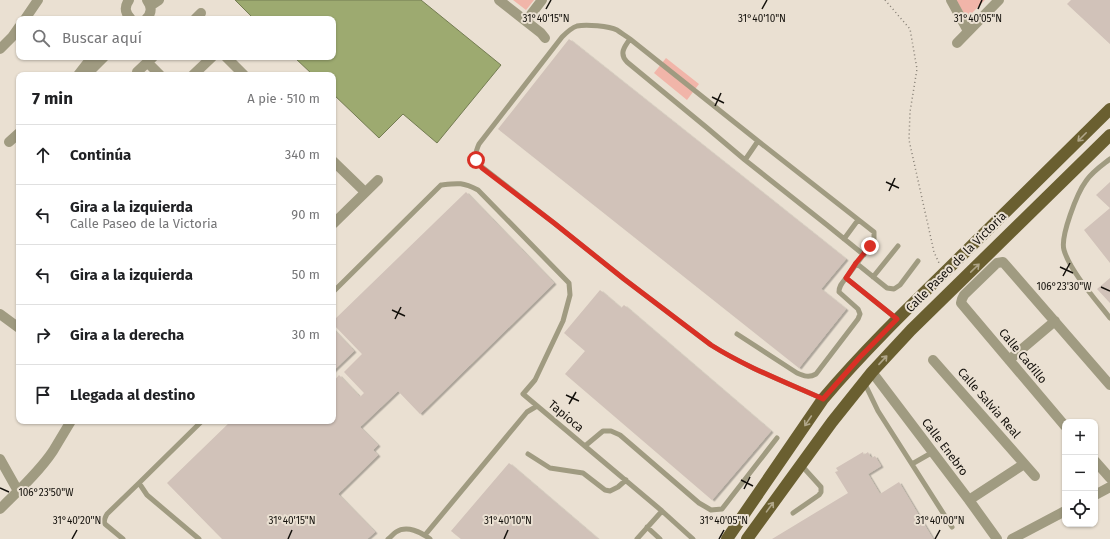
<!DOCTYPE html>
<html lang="es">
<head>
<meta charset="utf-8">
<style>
	body { margin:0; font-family:"Fira Sans",sans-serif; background:#f6f6f6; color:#202124 }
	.controls { position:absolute; right:12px; bottom:12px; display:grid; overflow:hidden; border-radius:8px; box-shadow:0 1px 3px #0004 }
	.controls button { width:36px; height:36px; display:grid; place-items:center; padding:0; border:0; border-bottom:1px solid #e0e0e0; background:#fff; color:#202124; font:20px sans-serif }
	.stop { position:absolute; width:12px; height:12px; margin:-9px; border:3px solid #d93025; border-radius:50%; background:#fff }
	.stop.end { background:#d93025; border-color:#fff; box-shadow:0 1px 4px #0008 }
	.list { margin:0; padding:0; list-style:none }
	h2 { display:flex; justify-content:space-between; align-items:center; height:52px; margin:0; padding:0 16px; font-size:17px }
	h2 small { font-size:13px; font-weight:400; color:#757577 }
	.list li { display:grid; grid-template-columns:26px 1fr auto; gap:12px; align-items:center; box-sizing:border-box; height:60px; padding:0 16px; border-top:1px solid #e0e0e0 }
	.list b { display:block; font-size:15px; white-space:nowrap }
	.list p { margin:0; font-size:13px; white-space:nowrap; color:#757577 }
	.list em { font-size:13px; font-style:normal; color:#757577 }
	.icon { flex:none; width:22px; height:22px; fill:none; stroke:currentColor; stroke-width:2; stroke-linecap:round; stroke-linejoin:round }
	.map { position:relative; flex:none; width:1110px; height:539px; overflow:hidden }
	.search { position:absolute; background:#fff; box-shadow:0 1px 3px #0004; left:16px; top:16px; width:320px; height:44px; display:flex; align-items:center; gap:10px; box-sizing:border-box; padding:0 14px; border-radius:8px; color:#757577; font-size:15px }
	.panel { position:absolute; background:#fff; box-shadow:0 1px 3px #0004; left:16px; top:72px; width:320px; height:352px; border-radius:8px }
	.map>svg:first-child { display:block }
	.green { fill:#f1b5a9 }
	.water { fill:#9daa70; stroke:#747c52 }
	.building { fill:#d1c2b9; filter:url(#shadow) }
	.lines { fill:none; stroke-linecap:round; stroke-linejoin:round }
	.path { stroke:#867f75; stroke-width:1.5; stroke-dasharray:1 3; stroke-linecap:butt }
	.lane { stroke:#a09b81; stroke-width:5 }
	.street { stroke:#a09b81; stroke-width:10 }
	.primary { stroke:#6a5f30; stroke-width:12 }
	.oneway { stroke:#b0a689 }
	.route { stroke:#d93025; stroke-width:5 }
	.ticks { fill:none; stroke:#13100b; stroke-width:1.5 }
	.labels { text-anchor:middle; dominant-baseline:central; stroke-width:4; stroke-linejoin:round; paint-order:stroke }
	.street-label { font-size:12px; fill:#13100b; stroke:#eae0d2 }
	.ticks-label { font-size:10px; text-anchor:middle; fill:#13100b; stroke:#eae0d2; stroke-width:4; stroke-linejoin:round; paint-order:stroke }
</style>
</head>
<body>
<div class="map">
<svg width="1110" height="539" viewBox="0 0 1110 539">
	<defs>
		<filter id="shadow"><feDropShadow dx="2.5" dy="1.5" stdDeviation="0" flood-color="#0004"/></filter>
	</defs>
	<rect width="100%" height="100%" fill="#eae0d2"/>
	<path class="green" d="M513,0H534L526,10Z
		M956,0H985L967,18Z
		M666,58L699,84L687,100L654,73Z"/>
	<path class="water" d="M235,0H421L501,65L437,143L403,114L379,138L333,94V75H313L294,57H333V19H254Z"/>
	<path class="building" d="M1071,0H1110V44L1067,4Z
		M569,39L846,259L821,289L846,309L799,368L498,129Z
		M1110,182V263L1084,230L1110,208L1096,195Z
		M466,192L554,283L420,414L398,391L360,427L378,445L373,450L378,455L338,494L375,532L367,539H222L167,483L231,421H333V382L339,375L360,397L364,393L344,372L362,354L333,324V321Z
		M1110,278V303L1097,289Z
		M600,290L621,308L624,305L771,431L712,500L565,374L585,351L564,333Z
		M333,329L354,351L333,371Z
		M863,452L864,455L868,452L871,458L875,456L881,466L868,474L880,494L899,482L933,539H772L848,493L835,472L838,471L836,468Z
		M509,463L598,539H461L451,531Z"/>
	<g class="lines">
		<path class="path" d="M885,0L910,29L917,69L910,112L909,140L934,252L939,263"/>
		<path class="lane" d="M630,39L758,141
			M1110,159C1101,166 1092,172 1086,181C1077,193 1060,237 1064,250C1070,271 1096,300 1110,318
			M745,160L706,127L627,62C619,54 624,47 630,39C626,36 621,33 617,30C609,26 586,24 577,26C571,28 566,33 562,37L479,144C474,155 475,158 482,167L554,223L624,279L711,345C746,367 785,382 823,399
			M844,239L858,220
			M864,255L827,225L745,160L758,141L874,232V240L870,246L846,278L897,319
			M856,263L887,288L894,289L900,285L918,261
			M873,277L898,246
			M333,292L441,185C458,183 462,182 478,190L569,283L570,295L563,321L535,380L523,394L662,511L693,539
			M737,334L797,373C804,376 809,378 816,374L858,319L860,314L858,309L839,292C839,286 842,283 846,278
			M864,382L878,411L952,527
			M585,446L603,431H611L620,435L699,503L711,510L722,509L777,438
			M528,454L550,468L583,473L605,490L610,491L618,487L626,480
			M912,464L933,452
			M793,513L819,495L821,492V487L802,466
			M647,527L660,539
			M425,535L527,412L537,406
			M123,539L105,524C103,520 105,518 107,514L139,483
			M199,539L147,495L139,483L202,421
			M388,539C391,537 393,534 396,532C407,525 421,532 430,539
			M637,539L662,511"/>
		<path class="street" d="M129,0C124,7 125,13 131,19
			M499,0L541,33L545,38
			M951,0L968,31
			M150,6L159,0
			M25,19L38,0
			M146,19C152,13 152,7 147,0
			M195,19L201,13
			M526,21L542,0
			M957,43L999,0
			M0,49L12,37L19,27
			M226,57L244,75
			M147,62L160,75
			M137,72L153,57
			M78,75L92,57
			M86,75L104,57
			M193,75L212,57
			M9,142L19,133
			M333,161L365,192
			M333,224L378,180
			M0,314L19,328
			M933,360L1035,476
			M1009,360L1055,321
			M872,372L969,500L997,539
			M1065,426L961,303L962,299L964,295L997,263L1003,262L1110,385
			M0,459L18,491
			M1095,461L1110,478
			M1095,495L1110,487
			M969,500L1024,464
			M0,509C18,491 39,472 53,451C59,441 65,431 71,421
			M1012,539L1065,511"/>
		<path class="primary" d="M727,539L823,399C862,353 905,311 948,269C1002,215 1056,162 1110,109
			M747,539L832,422L872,372L911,330L1110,135"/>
	</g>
	<defs><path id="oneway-shaft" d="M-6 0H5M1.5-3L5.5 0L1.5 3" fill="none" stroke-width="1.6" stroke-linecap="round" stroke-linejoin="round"/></defs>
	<g class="oneway">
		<use href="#oneway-shaft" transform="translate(1082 137) rotate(135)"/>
		<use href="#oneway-shaft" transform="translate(975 268) rotate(-44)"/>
		<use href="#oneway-shaft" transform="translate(883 360) rotate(-47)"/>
		<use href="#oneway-shaft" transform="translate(808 421) rotate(124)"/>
		<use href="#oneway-shaft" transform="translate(770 507) rotate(-54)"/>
	</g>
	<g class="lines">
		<path class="route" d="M476,160L482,168L554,223L624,279L711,345C746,367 785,382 823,399L860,357L897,319L846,278L856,263L870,246"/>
	</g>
	<path class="ticks" d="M546,9L551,0M762,9L767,0M978,9L982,0M712,97L724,103M715,106L721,93M886,182L899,188M889,191L895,178M1060,267L1073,273M1063,276L1070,263M1101,287L1110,291M392,310L405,316M395,319L401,307M566,395L579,401M569,404L576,392M741,480L753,486M0,488L9,492M744,489L750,477M72,539L77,530M288,539L292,530M504,539L508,530M719,539L724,530M935,539L940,530"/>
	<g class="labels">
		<g class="street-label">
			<text transform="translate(956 262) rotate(-45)">Calle Paseo de la Victoria</text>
			<text transform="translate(1023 356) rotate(50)">Calle Cadillo</text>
			<text transform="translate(989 403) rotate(49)">Calle Salvia Real</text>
			<text transform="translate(566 416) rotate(40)">Tapioca</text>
			<text transform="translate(945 447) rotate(53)">Calle Enebro</text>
		</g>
	</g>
	<g class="ticks-label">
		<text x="546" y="22">31°40'15"N</text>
		<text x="762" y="22">31°40'10"N</text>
		<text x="978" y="22">31°40'05"N</text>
		<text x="1064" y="290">106°23'30"W</text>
		<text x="46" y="496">106°23'50"W</text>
		<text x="77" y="524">31°40'20"N</text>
		<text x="292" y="524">31°40'15"N</text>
		<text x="508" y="524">31°40'10"N</text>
		<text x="724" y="524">31°40'05"N</text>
		<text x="940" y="524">31°40'00"N</text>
	</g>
</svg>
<div class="controls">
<button>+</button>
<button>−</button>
<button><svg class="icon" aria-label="locate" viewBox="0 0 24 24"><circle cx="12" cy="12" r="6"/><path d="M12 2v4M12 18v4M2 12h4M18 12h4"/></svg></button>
</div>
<div class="stop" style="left:476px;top:160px"></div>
<div class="stop end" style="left:870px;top:246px"></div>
<div class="search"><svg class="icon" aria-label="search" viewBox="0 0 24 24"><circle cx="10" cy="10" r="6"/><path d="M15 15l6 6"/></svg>Buscar aquí</div>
<section class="panel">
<h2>7 min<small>A pie · 510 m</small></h2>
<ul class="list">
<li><svg class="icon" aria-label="ahead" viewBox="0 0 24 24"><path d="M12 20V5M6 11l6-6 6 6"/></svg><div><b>Continúa</b></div><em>340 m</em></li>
<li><svg class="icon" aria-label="left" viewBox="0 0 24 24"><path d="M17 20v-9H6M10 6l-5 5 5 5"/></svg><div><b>Gira a la izquierda</b><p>Calle Paseo de la Victoria</p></div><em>90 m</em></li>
<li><svg class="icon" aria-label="left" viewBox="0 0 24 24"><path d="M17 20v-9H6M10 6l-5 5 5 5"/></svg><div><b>Gira a la izquierda</b></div><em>50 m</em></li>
<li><svg class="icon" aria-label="right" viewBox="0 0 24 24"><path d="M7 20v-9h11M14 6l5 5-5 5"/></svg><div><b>Gira a la derecha</b></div><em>30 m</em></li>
<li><svg class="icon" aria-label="arrive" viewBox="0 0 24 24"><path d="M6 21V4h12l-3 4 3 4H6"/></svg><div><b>Llegada al destino</b></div></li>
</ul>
</section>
</div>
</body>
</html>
